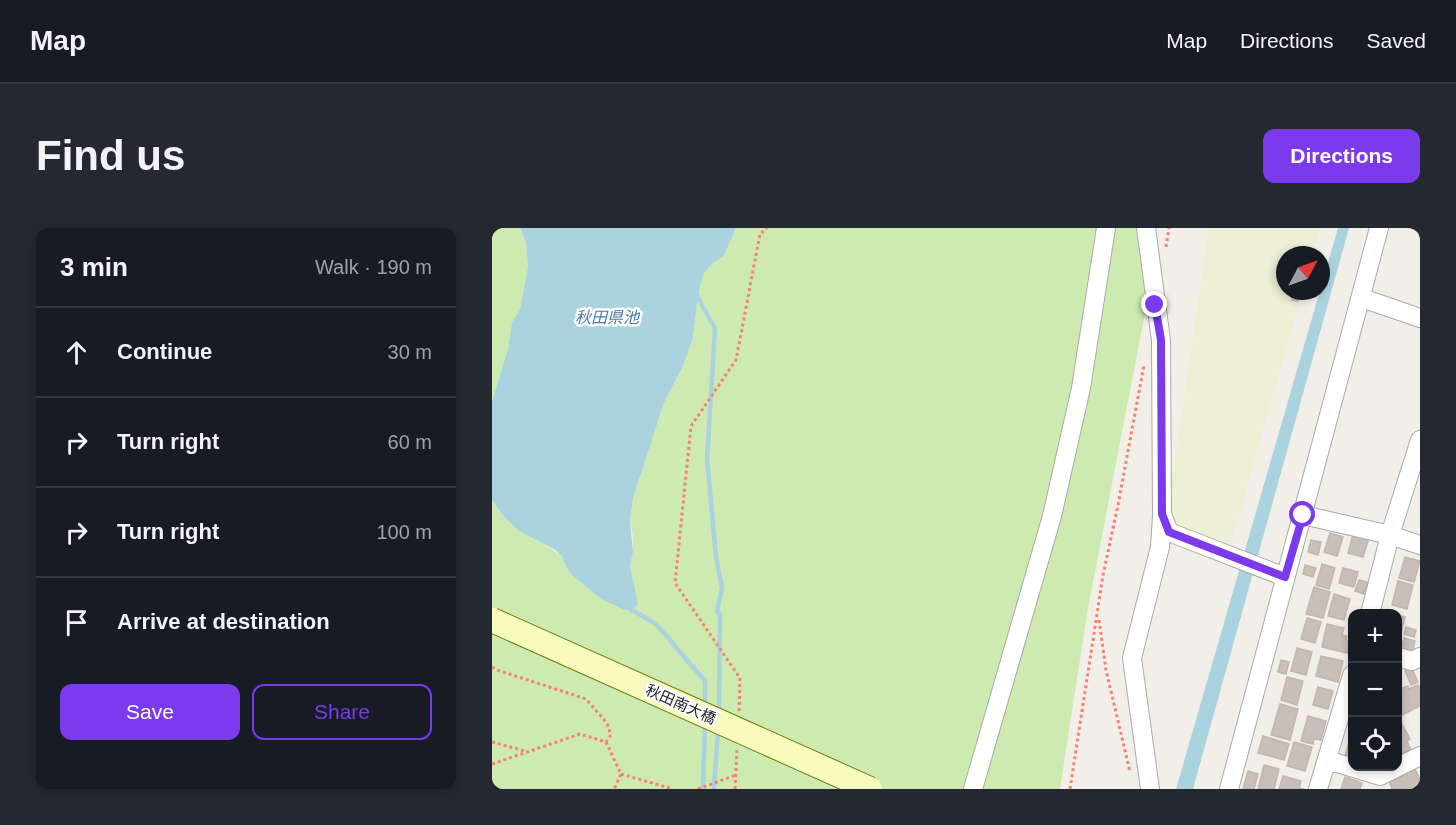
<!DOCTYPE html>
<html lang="en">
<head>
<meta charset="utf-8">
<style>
	body { margin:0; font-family:Helvetica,"Noto Sans JP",sans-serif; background:#242831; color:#f1f3f6 }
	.controls { position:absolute; right:18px; bottom:18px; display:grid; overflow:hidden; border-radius:12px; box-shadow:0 3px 9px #0003 }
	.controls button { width:54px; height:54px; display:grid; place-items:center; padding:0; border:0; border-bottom:2px solid #363941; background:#171b24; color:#f1f3f6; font:30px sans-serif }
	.compass { position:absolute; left:784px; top:18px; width:54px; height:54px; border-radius:50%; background:#171b24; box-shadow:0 3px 9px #0003; rotate:49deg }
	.stop { position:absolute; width:18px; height:18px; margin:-14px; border:4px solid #7c3aed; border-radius:50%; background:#fff }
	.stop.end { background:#7c3aed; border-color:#fff; box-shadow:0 2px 6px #0008 }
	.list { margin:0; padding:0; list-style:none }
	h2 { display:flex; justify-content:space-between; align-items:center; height:78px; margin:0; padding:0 24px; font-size:26px }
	h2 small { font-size:20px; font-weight:400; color:#9ea1a6 }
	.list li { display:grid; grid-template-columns:39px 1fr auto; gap:18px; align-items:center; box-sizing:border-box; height:90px; padding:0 24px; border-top:2px solid #363941 }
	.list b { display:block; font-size:22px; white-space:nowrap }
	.list em { font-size:20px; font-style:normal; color:#9ea1a6 }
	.actions { display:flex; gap:12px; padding:18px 24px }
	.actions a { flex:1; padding:14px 0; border:2px solid #7c3aed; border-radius:12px; text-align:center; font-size:21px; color:#7c3aed }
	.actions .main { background:#7c3aed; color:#fff }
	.icon { flex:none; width:33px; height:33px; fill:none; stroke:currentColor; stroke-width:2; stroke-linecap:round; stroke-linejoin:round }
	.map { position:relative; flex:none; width:928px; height:561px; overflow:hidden; border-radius:12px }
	header { display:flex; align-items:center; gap:36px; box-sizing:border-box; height:84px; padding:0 30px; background:#171b24; border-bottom:2px solid #363941 }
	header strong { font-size:28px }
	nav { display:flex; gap:33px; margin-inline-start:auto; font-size:21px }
	.intro { display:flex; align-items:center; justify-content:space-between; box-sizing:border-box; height:144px; padding:0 36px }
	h1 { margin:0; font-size:42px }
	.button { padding:15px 27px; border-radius:12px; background:#7c3aed; color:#fff; font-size:21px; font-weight:700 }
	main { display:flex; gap:36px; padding:0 36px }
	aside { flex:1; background:#171b24; border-radius:12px; box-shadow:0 3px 9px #0003 }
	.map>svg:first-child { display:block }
	.farmland { fill:#eef0d5 }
	.grass { fill:#cdebb0 }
	.water { fill:#aad3df }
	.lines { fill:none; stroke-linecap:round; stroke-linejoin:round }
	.stream { stroke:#aad3df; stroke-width:4.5 }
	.building { fill:#c7bfb8; stroke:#c4b6ab; stroke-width:1.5 }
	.street-casing { stroke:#a9a9a9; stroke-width:20 }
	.path { stroke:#fa8072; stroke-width:3; stroke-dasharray:3 3; stroke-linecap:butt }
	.street { stroke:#fff; stroke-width:18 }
	.secondary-bridge-casing { stroke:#707d05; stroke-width:26; stroke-linecap:butt }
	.secondary-bridge { stroke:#f7fabf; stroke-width:24 }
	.route { stroke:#7c3aed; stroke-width:8 }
	.labels { text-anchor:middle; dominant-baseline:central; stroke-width:5; stroke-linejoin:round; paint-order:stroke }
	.street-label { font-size:15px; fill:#222; stroke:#fff }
	.water-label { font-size:16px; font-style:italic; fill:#4a7aab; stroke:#fff }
</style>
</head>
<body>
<header>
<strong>Map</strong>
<nav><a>Map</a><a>Directions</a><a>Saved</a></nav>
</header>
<div class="intro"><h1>Find us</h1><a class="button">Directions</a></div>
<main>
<aside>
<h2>3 min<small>Walk · 190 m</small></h2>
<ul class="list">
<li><svg class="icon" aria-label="ahead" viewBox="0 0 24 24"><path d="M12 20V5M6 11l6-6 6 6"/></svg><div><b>Continue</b></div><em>30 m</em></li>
<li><svg class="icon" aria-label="right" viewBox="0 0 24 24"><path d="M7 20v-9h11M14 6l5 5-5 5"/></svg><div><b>Turn right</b></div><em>60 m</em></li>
<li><svg class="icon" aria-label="right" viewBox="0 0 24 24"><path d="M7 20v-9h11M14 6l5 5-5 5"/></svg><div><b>Turn right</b></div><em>100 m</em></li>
<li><svg class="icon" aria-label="arrive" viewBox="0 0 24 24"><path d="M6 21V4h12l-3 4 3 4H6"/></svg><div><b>Arrive at destination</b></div></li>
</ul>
<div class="actions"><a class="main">Save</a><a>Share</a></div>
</aside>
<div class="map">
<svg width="928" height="561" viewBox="0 0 928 561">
	<rect width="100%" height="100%" fill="#f2efe9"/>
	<path class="farmland" d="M717,0H829L821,27H793V63H811L739,316L683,299L676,277Z"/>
	<path class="grass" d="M0,0H28L34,14L36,39L28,81L20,94L16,121L0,173Z
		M244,0H646L655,75L596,380L568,561H0V272L11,288L70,328L75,340L141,350L138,337L141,324V309L138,293L141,270L172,175L191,138L201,110L206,67L212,45L221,35L232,28Z"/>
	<path class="water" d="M28,0H244L232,28L221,35L212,45L206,67L201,110L191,138L172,175L141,270L138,293L141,324L138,337L146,377L140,382H133L109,371L80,347L75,340L70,328L62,321L27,303L11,288L0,272V173L16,121L20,94L28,81L36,39L34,14Z
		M846,0H857L701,561H684Z"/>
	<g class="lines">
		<path class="stream" d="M202,62L223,101L215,231L224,329L230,360L225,383L228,386L227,487
			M140,382L164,396L213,453V480
			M211,561L213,495
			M222,561L226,501"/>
	</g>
	<path class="building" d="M801,63H808L806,73L800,72Z
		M862,303L878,307L871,329L856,325Z
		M838,305L851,309L845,328L832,324Z
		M819,312L829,314L826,327L816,324Z
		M913,329L928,333L922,354L907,350Z
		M830,336L843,340L837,361L824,357Z
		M813,337L824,340L821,349L811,346Z
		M851,340L866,344L862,359L847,355Z
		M867,352L876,354L872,366L863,363Z
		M906,353L921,357L915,381L900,377Z
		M822,359L838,364L831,390L814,386Z
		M842,366L858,371L852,392L836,388Z
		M906,387L913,389L906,417Z
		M815,390L829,394L823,415L809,411Z
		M835,396L852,400L850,407L855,408L854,412L858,413L855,425L830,419Z
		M914,399L924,402L922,409L912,406Z
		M912,410L923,413L920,425L909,422Z
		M805,420L820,424L814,447L799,443Z
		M829,428L851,433L846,454L824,448Z
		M789,432L797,434L794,446L786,444Z
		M919,439L926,454L919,457L913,442Z
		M795,449L811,453L805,477L789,472Z
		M926,457L928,461V478L906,489V466L909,464L908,461L916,458L917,461Z
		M826,459L841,463L836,481L821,477Z
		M788,476L806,481L798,512L779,507Z
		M816,488L834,493L829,512L822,511L821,516L809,513Z
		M909,494L918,511L915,513L919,522L906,528V496Z
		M860,503V531L853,529Z
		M771,508L797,516L792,532L766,525Z
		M802,514L820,519L813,543L795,538Z
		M772,537L787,541L782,561H766Z
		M923,541L928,551V559L924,561H900L897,553Z
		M756,543L766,546L762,561H751Z
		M791,548L809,553L807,560L812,561H787Z
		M853,549L870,555L868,561H849Z"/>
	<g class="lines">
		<defs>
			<path id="street" d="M654,0L669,112L670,286L677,304L793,349
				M870,70L928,90
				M811,287L898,307L928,317
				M878,386L898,307L928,212
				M906,429L920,433L928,429
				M835,532L888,548L928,528
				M481,561L560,288L589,160L614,0
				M658,561L640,430L668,319L670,288
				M737,561L887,0
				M826,561L860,447"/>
		</defs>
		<use href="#street" class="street-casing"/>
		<path class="path" d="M674,19L677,0
			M607,392L614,442L638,544
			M0,439L5,442L94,471L115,495L119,507L114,514
			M247,483L248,450L183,355L199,198L244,132L268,6L275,0
			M0,514L33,523
			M0,536L88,506L114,514L129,546L122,561
			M129,546L181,561
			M206,561L244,547
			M243,561L245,522
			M578,561L611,347L626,277L652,137"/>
		<use href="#street" class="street"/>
		<defs>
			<path id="secondary-bridge" d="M0,392L378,561"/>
		</defs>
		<use href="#secondary-bridge" class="secondary-bridge-casing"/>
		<use href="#secondary-bridge" class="secondary-bridge"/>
	</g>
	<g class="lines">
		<path class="route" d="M663,77L669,112L670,286L677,304L793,349L811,287"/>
	</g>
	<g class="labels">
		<g class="street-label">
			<text transform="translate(189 476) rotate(24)">秋田南大橋</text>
		</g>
		<g class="water-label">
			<text x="115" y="89">秋田県池</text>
		</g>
	</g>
</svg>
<div class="controls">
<button>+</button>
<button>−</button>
<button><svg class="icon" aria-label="locate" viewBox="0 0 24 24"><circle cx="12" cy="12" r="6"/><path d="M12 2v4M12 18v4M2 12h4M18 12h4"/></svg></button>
</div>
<svg class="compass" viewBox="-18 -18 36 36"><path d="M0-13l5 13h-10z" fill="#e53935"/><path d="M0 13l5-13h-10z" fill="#9ea1a6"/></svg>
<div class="stop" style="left:811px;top:287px"></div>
<div class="stop end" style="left:663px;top:77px"></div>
</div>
</main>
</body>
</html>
